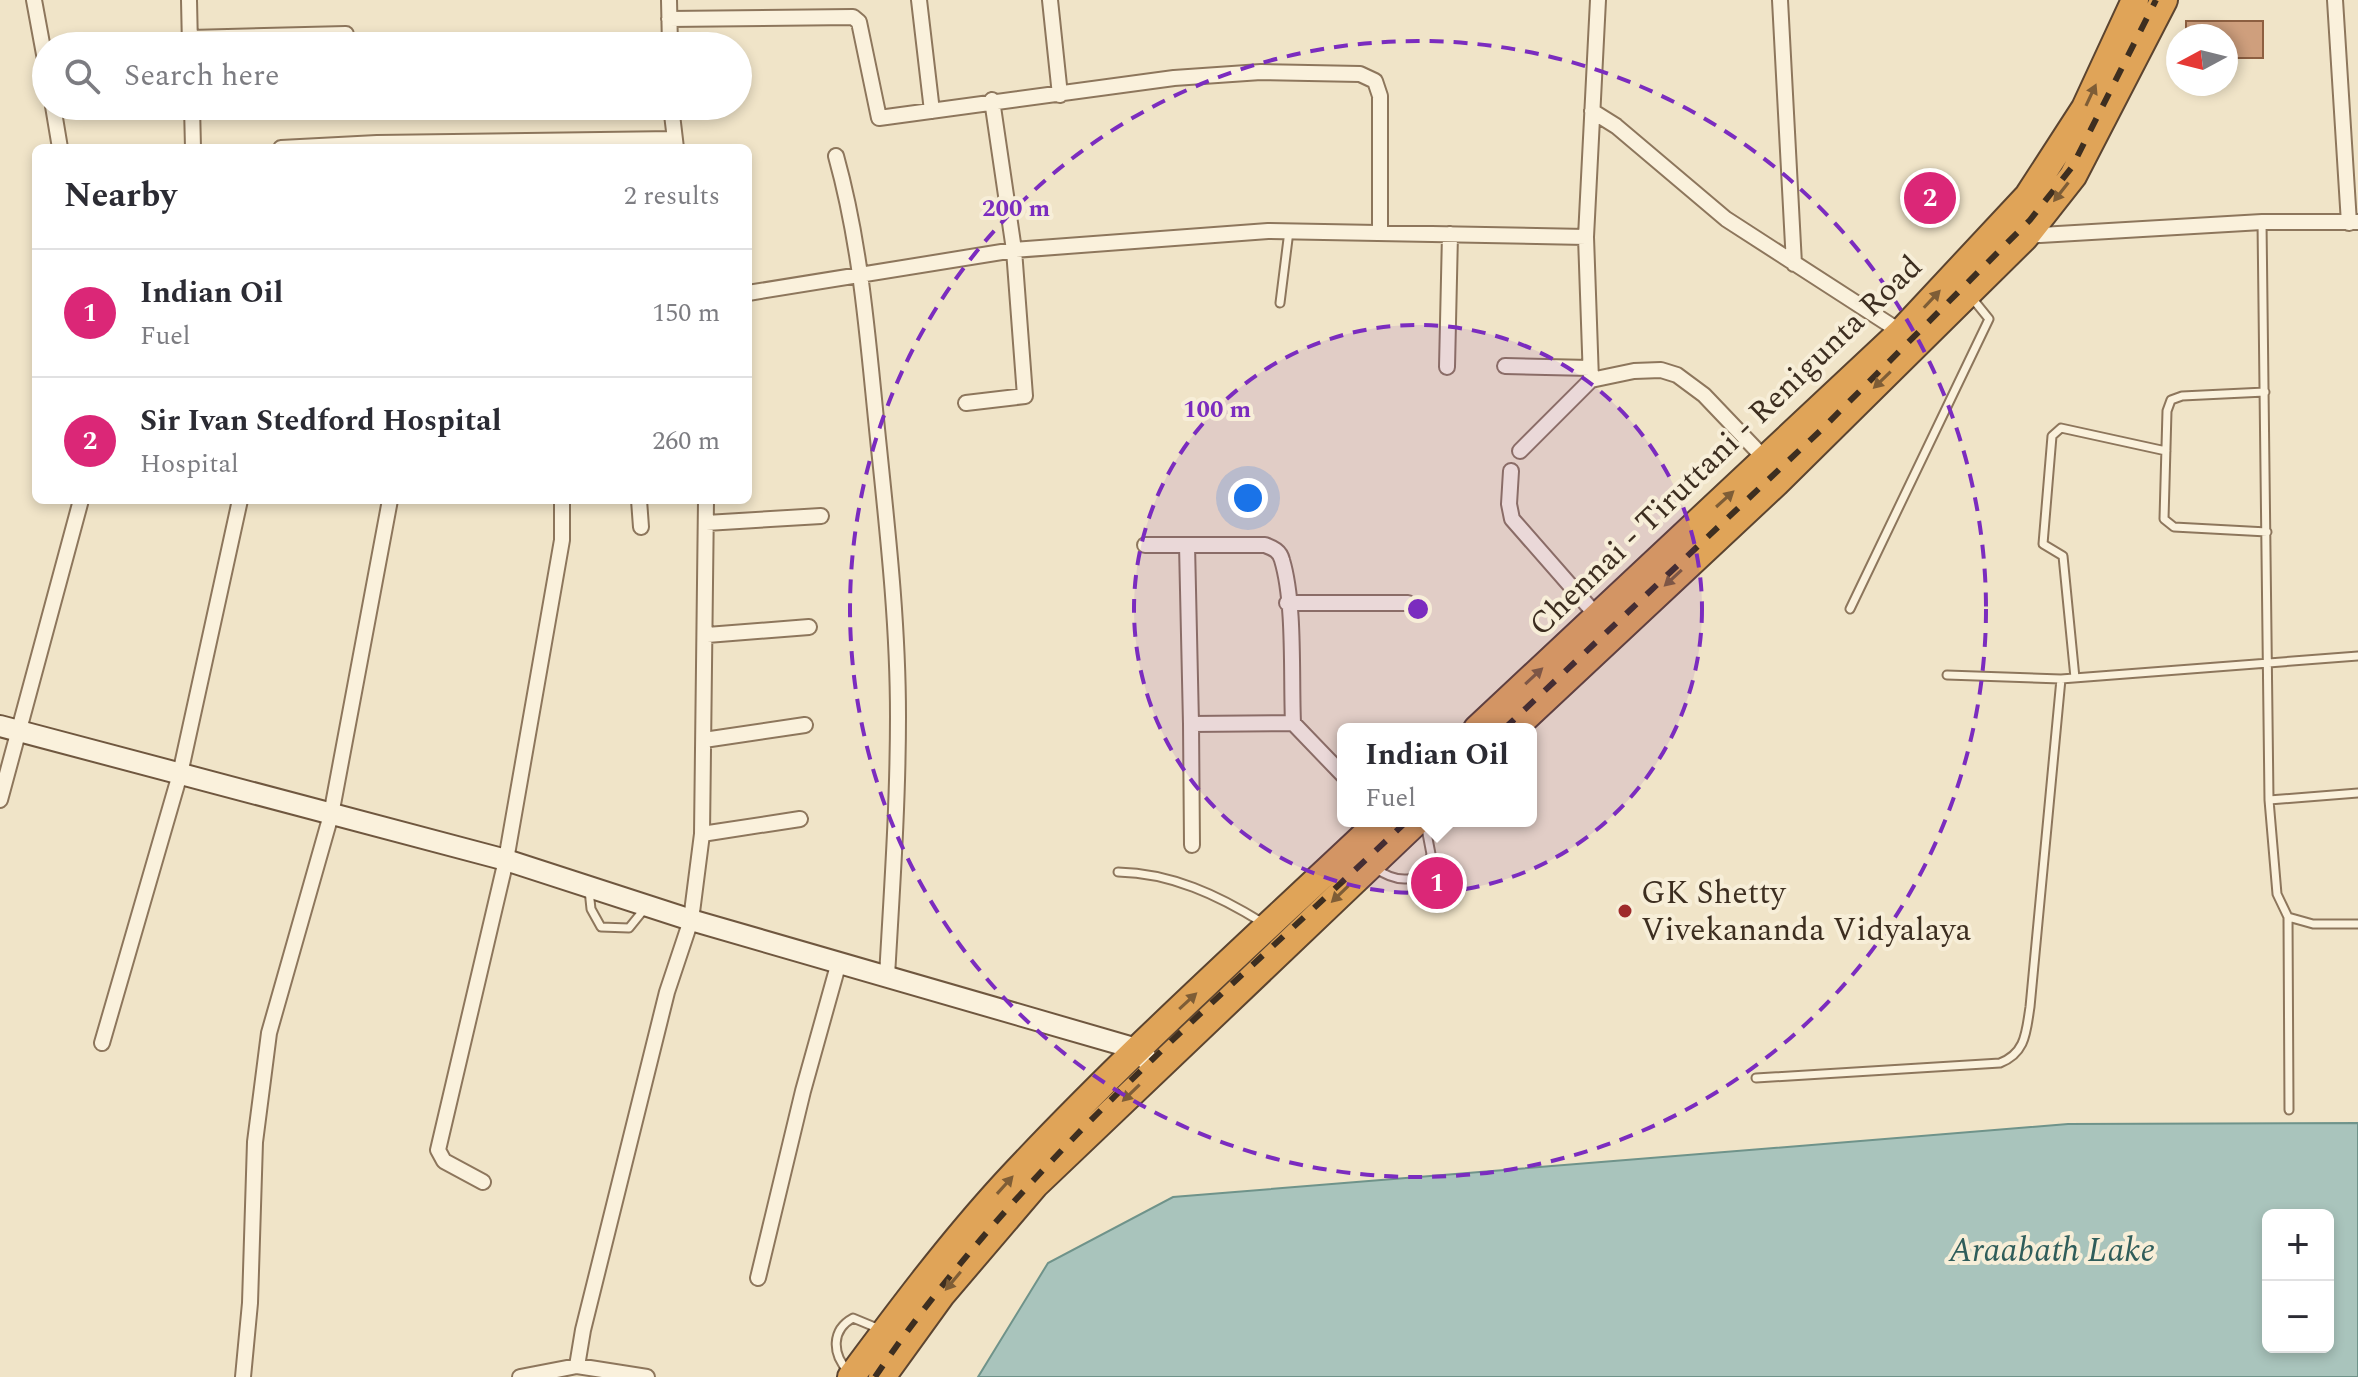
<!DOCTYPE html>
<html lang="en">
<head>
<meta charset="utf-8">
<style>
	body { margin:0; font-family:Spectral,serif; background:#f2f2f3; color:#2b2b33 }
	.controls { position:absolute; right:24px; bottom:24px; display:grid; overflow:hidden; border-radius:12px; box-shadow:0 4px 12px #0003 }
	.controls button { width:72px; height:72px; display:grid; place-items:center; padding:0; border:0; border-bottom:2px solid #e1e1e2; background:#fff; color:#2b2b33; font:40px sans-serif }
	.compass { position:absolute; left:2166px; top:24px; width:72px; height:72px; border-radius:50%; background:#fff; box-shadow:0 4px 12px #0003; rotate:263deg }
	.you { position:absolute; left:1248px; top:498px; width:28px; height:28px; margin:-20px; border:6px solid #fff; border-radius:50%; background:#1a73e8; box-shadow:0 0 0 12px #1a73e833 }
	.badge { display:grid; place-items:center; width:52px; height:52px; border-radius:50%; background:#db2777; color:#fff; font-size:26px; font-weight:700 }
	.pin { position:absolute; translate:-50% -50%; border:4px solid #fff; box-shadow:0 2px 8px #0006 }
	.popup { position:absolute; left:1337px; top:723px; width:200px; height:104px; box-sizing:border-box; display:grid; place-content:center; border-radius:12px; background:#fff; filter:drop-shadow(0 2px 6px #0005); font-size:26px; white-space:nowrap; color:#7c7c81 }
	.popup b { font-size:30px; color:#2b2b33 }
	.popup::after { content:''; position:absolute; left:50%; top:100%; margin-left:-16px; border:16px solid transparent; border-top-color:#fff }
	.list { margin:0; padding:0; list-style:none }
	h2 { display:flex; justify-content:space-between; align-items:center; height:104px; margin:0; padding:0 32px; font-size:34px }
	h2 small { font-size:26px; font-weight:400; color:#7c7c81 }
	.list li { display:grid; grid-template-columns:52px 1fr auto; gap:24px; align-items:center; box-sizing:border-box; height:128px; padding:0 32px; border-top:2px solid #e1e1e2 }
	.list b { display:block; font-size:30px; white-space:nowrap }
	.list p { margin:0; font-size:26px; white-space:nowrap; color:#7c7c81 }
	.list em { font-size:26px; font-style:normal; color:#7c7c81 }
	.icon { flex:none; width:44px; height:44px; fill:none; stroke:currentColor; stroke-width:2; stroke-linecap:round; stroke-linejoin:round }
	.map { position:relative; flex:none; width:2358px; height:1377px; overflow:hidden }
	.search { position:absolute; background:#fff; box-shadow:0 4px 12px #0003; left:32px; top:32px; width:720px; height:88px; display:flex; align-items:center; gap:20px; box-sizing:border-box; padding:0 28px; border-radius:44px; color:#7c7c81; font-size:30px }
	.panel { position:absolute; background:#fff; box-shadow:0 4px 12px #0003; left:32px; top:144px; width:720px; height:360px; border-radius:12px }
	.map>svg:first-child { display:block }
	.water { fill:#a9c4bc; stroke:#6f938a; stroke-width:2; fill-rule:evenodd }
	.building { fill:#cf9f7d; stroke:#8d5f41; stroke-width:2 }
	.lines { fill:none; stroke-linecap:round; stroke-linejoin:round }
	.lane-casing { stroke:#8d765c; stroke-width:11 }
	.street-casing { stroke:#8d765c; stroke-width:18 }
	.secondary-casing { stroke:#6f573f; stroke-width:24 }
	.highway-casing { stroke:#5b4430; stroke-width:30 }
	.lane { stroke:#faf1dc; stroke-width:7 }
	.street { stroke:#faf1dc; stroke-width:14 }
	.secondary { stroke:#faf1dc; stroke-width:20 }
	.highway { stroke:#e0a458; stroke-width:26 }
	.rail { stroke:#3d2e20; stroke-width:6; stroke-dasharray:14 14; stroke-linecap:butt }
	.oneway { fill:#7e5d36 }
	.ring { fill:none; stroke:#7b2cbf; stroke-width:4; stroke-dasharray:14 10 }
	.poi-dot { fill:#9e2a2b; stroke:#f7eed8; stroke-width:3 }
	.labels { text-anchor:middle; dominant-baseline:central; stroke-width:8; stroke-linejoin:round; paint-order:stroke }
	.street-label { font-size:32px; fill:#3d2e20; stroke:#f7eed8 }
	.poi-label { font-size:32px; fill:#3d2e20; stroke:#f7eed8; text-anchor:start }
	.water-label { font-size:34px; font-style:italic; fill:#2f5d5a; stroke:#f7eed8 }
	.centre { fill:#7b2cbf; stroke:#f7eed8; stroke-width:4 }
	.ring-label { font-size:24px; text-anchor:middle; font-weight:bold; fill:#7b2cbf; stroke:#f7eed8; stroke-width:8; stroke-linejoin:round; paint-order:stroke }
</style>
</head>
<body>
<div class="map">
<svg width="2358" height="1377" viewBox="0 0 2358 1377">
	<rect width="100%" height="100%" fill="#f0e4c8"/>
	<path class="water" d="M2358,1123V1377H978L1048,1263L1173,1197L2068,1124ZM2268,1215H2328V1347H2268Z"/>
	<path class="building" d="M2186,21H2263V58H2226V36H2186Z"/>
	<g class="lines">
		<defs>
			<path id="lane" d="M2262,222L2269,800L2277,894L2288,917L2313,924H2358
				M1280,303L1289,231
				M2265,392L2182,396L2171,400L2167,411L2164,519L2174,527L2267,532
				M1850,609L1989,319L1972,298
				M1947,675L2061,679L2358,656
				M2075,678L2063,556L2043,544L2052,436L2061,428L2166,451
				M2269,800L2358,793
				M1373,867C1396,883 1423,887 1431,854L1425,823
				M1118,872C1171,873 1218,895 1263,923
				M589,890L591,909L601,927L629,928L646,907
				M2288,917L2289,1110
				M1756,1078L2000,1063C2026,1053 2026,1032 2030,1007L2061,679
				M848,1371C832,1354 831,1330 853,1318L882,1330"/>
			<path id="street" d="M34,0L46,65
				M189,0L190,46
				M669,0L670,46
				M919,0L932,111
				M1050,0L1060,95
				M1780,0L1794,264
				M2335,0L2349,223
				M669,19L853,17L859,22L879,118L1174,78L1261,72L1360,74L1375,81L1380,96V233
				M190,38L346,34
				M53,106L60,148
				M192,106L193,148
				M671,106L676,148
				M1592,111L1616,126L1726,219L1901,332
				M281,148L377,143L674,139
				M836,156C860,242 867,330 876,419C886,518 898,616 898,716C898,803 892,889 887,976
				M2023,236L2262,222H2358
				M748,293L1014,250L1268,231L1586,237
				M1505,366L1590,368
				M1447,367L1450,234
				M1591,380L1586,237L1598,0
				M966,403L1025,396L1014,250L992,100
				M1520,451L1591,380L1634,371L1661,370L1677,375L1704,395L1767,461
				M1511,471L1509,504L1512,519L1597,616
				M639,500L641,527
				M706,523L821,516
				M1145,545H1187
				M1287,603H1408
				M707,635L809,627
				M1293,723L1191,724L1187,545H1265C1273,548 1280,551 1282,560C1295,603 1291,676 1293,723L1343,775
				M1191,724L1192,845
				M704,740L805,725
				M0,800L81,500
				M702,834L800,819
				M102,1043L180,774L240,500
				M483,1182L444,1161L438,1150L506,860L562,540V500
				M758,1278L803,1091L839,962
				M577,1366L583,1330L667,992L691,920L702,834L706,500
				M243,1377L250,1303L255,1142L269,1033L331,815L390,500
				M520,1377L577,1366L647,1377"/>
			<path id="secondary" d="M0,726L506,860L691,920L1137,1049L1156,1069"/>
			<path id="highway" d="M1477,729L1901,332L2028,196L2085,108L2135,0
				M1513,729L1776,483L2025,237L2073,176L2164,0
				M851,1377C900,1311 950,1244 1006,1183C1124,1056 1254,940 1380,821
				M882,1377L942,1294L1035,1185L1417,821"/>
		</defs>
		<use href="#lane" class="lane-casing"/>
		<use href="#street" class="street-casing"/>
		<use href="#secondary" class="secondary-casing"/>
		<use href="#highway" class="highway-casing"/>
		<use href="#lane" class="lane"/>
		<use href="#street" class="street"/>
		<use href="#secondary" class="secondary"/>
		<use href="#highway" class="highway"/>
		<path class="rail" d="M1504,729L1821,430L2030,220L2072,167L2156,0
			M875,1377C1018,1166 1223,996 1407,821"/>
	</g>
	<defs><path id="oneway-solid" d="M-6-.8H1V-3.2L6.5 0L1 3.2V.8H-6Z" transform="scale(2)"/></defs>
	<g class="oneway">
		<use href="#oneway-solid" transform="translate(2091 95) rotate(-65)"/>
		<use href="#oneway-solid" transform="translate(2061 192) rotate(128)"/>
		<use href="#oneway-solid" transform="translate(1932 299) rotate(-47)"/>
		<use href="#oneway-solid" transform="translate(1882 380) rotate(136)"/>
		<use href="#oneway-solid" transform="translate(1725 499) rotate(-42)"/>
		<use href="#oneway-solid" transform="translate(1673 578) rotate(137)"/>
		<use href="#oneway-solid" transform="translate(1534 676) rotate(-43)"/>
		<use href="#oneway-solid" transform="translate(1340 894) rotate(136)"/>
		<use href="#oneway-solid" transform="translate(1188 1001) rotate(-43)"/>
		<use href="#oneway-solid" transform="translate(1131 1093) rotate(136)"/>
		<use href="#oneway-solid" transform="translate(1005 1185) rotate(-48)"/>
		<use href="#oneway-solid" transform="translate(953 1281) rotate(130)"/>
	</g>
	<circle cx="1418" cy="609" r="284" fill="#7b2cbf" fill-opacity=".12"/>
	<g class="ring">
		<circle cx="1418" cy="609" r="284"/>
		<circle cx="1418" cy="609" r="568"/>
	</g>
	<circle class="poi-dot" cx="1625" cy="911" r="8"/>
	<g class="labels">
		<g class="street-label">
			<text transform="translate(1726 446) rotate(-44)">Chennai - Tiruttani - Renigunta Road</text>
		</g>
		<g class="poi-label">
			<text x="1641" y="893">GK Shetty<tspan x="1641" dy="37">Vivekananda Vidyalaya</tspan></text>
		</g>
		<g class="water-label">
			<text x="2052" y="1251">Araabath Lake</text>
		</g>
	</g>
	<circle cx="1418" cy="609" r="12" class="centre"/>
	<g class="ring-label">
		<text x="1016" y="216">200 m</text>
		<text x="1217" y="417">100 m</text>
	</g>
</svg>
<div class="controls">
<button>+</button>
<button>−</button>
</div>
<svg class="compass" viewBox="-18 -18 36 36"><path d="M0-13l5 13h-10z" fill="#e53935"/><path d="M0 13l5-13h-10z" fill="#7c7c81"/></svg>
<div class="you"></div>
<div class="pin badge" style="left:1437px;top:883px">1</div>
<div class="popup"><b>Indian Oil</b>Fuel</div>
<div class="pin badge" style="left:1930px;top:198px">2</div>
<div class="search"><svg class="icon" aria-label="search" viewBox="0 0 24 24"><circle cx="10" cy="10" r="6"/><path d="M15 15l6 6"/></svg>Search here</div>
<section class="panel">
<h2>Nearby<small>2 results</small></h2>
<ul class="list">
<li><span class="badge">1</span><div><b>Indian Oil</b><p>Fuel</p></div><em>150 m</em></li>
<li><span class="badge">2</span><div><b>Sir Ivan Stedford Hospital</b><p>Hospital</p></div><em>260 m</em></li>
</ul>
</section>
</div>
</body>
</html>
